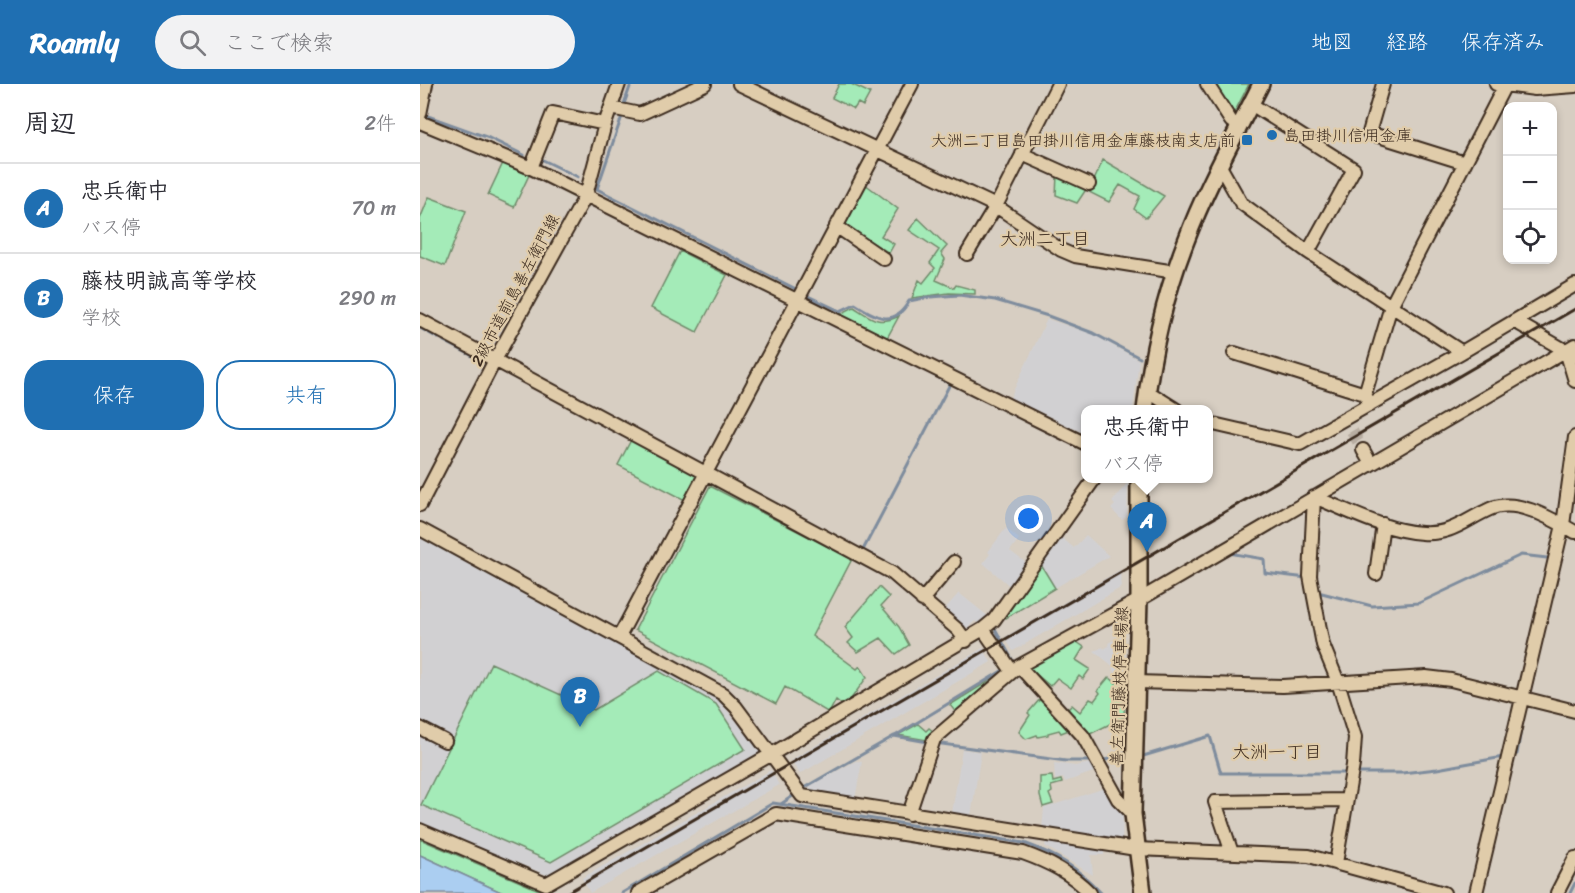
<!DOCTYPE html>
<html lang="ja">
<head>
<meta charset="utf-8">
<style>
	body { margin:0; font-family:Sriracha,"Klee One",sans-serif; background:#f2f2f3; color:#2b2b33 }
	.controls { position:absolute; right:18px; top:18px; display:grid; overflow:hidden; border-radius:12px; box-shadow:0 3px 9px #0003 }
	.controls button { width:54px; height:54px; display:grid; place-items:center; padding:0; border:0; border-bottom:2px solid #e1e1e2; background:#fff; color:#2b2b33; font:30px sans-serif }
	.you { position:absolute; left:609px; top:435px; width:21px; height:21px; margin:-15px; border:4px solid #fff; border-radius:50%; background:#1a73e8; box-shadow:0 0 0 9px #1a73e833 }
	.badge { display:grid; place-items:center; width:39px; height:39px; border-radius:50%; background:#1f6fb2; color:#fff; font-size:20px; font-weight:700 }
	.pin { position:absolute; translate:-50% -50px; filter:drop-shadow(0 2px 3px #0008) }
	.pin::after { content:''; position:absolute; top:32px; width:21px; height:18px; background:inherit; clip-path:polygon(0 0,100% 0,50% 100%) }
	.popup { position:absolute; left:661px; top:321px; width:132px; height:78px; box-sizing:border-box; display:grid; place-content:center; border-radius:12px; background:#fff; filter:drop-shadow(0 2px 4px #0005); font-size:20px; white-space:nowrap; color:#7c7c81 }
	.popup b { font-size:22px; color:#2b2b33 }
	.popup::after { content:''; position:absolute; left:50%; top:100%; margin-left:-12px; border:12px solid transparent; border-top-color:#fff }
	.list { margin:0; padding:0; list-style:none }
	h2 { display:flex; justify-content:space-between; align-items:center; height:78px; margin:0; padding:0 24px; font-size:26px }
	h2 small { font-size:20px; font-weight:400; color:#7c7c81 }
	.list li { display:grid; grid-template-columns:39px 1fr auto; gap:18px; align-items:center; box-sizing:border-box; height:90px; padding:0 24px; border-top:2px solid #e1e1e2 }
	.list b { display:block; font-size:22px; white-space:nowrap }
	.list p { margin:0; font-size:20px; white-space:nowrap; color:#7c7c81 }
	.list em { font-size:20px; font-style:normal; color:#7c7c81 }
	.actions { display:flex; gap:12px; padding:18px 24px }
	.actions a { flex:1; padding:14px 0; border:2px solid #1f6fb2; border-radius:24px; text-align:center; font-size:21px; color:#1f6fb2 }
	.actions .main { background:#1f6fb2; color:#fff }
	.icon { flex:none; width:33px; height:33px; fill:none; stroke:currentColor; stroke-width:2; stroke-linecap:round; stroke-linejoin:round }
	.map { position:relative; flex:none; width:1155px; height:809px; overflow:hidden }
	header { display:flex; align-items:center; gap:36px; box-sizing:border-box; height:84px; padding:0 30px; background:#1f6fb2; color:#fff }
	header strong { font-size:28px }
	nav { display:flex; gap:33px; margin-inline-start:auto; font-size:21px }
	.search { width:420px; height:54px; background:#f2f2f3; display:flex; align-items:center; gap:15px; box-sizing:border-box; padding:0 21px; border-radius:33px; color:#7c7c81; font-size:22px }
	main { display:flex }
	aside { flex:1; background:#fff }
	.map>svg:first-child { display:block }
	.built { fill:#d1d0d2 }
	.green { fill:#a4ebb8; stroke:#708a6b; stroke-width:1.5 }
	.water { fill:#abcef1; stroke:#7e8c9d; stroke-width:1.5 }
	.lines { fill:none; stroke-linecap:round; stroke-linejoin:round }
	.stream { stroke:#7e8c9d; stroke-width:3 }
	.minor-tunnel { stroke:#b8ada1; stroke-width:12; stroke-dasharray:12 6; stroke-linecap:butt }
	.minor-casing { stroke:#3b2a1e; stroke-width:16 }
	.major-casing { stroke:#3b2a1e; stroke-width:20 }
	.minor { stroke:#e0ccaa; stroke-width:12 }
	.major { stroke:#e0ccaa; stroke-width:15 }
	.rail { stroke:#3b2a1e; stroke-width:3 }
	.poi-dot { fill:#1f6fb2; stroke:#e0ccaa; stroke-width:2 }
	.labels { text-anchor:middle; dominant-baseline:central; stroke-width:4.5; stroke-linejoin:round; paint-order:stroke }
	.poi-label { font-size:16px; fill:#3b2a1e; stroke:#e0ccaa; text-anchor:start }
	.street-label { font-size:16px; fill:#3b2a1e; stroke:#e0ccaa }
	.neighbourhood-label { font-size:18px; fill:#3b2a1e; stroke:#e0ccaa }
</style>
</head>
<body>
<header>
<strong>Roamly</strong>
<div class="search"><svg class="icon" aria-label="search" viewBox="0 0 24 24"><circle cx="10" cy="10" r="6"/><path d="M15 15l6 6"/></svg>ここで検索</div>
<nav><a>地図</a><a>経路</a><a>保存済み</a></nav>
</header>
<main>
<aside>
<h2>周辺<small>2件</small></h2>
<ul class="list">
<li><span class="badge">A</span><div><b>忠兵衛中</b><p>バス停</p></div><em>70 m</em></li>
<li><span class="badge">B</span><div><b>藤枝明誠高等学校</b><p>学校</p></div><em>290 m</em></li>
</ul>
<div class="actions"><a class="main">保存</a><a>共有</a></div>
</aside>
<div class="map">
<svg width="1155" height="809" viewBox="0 0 1155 809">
	<rect width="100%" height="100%" fill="#d7cec2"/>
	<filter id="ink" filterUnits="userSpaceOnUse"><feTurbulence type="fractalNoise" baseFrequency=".0167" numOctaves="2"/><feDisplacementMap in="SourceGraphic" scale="12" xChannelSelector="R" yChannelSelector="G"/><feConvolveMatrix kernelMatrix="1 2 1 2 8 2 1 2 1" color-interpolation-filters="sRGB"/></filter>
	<g filter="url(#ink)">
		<path class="built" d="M627,235L672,250L719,276L713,325L666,326L665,350L590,314Z
			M708,398L707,433L702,436L691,425L695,421L692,418Z
			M586,444L599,455L590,467L609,481L592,504L563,479L570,470L568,468Z
			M666,451L689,472L635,504L621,481L641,453L654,464Z
			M0,454L299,616L343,670L127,791L0,740Z
			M700,486L702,503L593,567L585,553Z
			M539,509L569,533L560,541L555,537L547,544L523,527Z
			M706,529L704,587L698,593L692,585L694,583L674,567L683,563L684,565L689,562L688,559L700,553L692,537Z
			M563,564L571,578L380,690L371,676Z
			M542,665L561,668L551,732L532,729Z
			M436,677L442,678L435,715L395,710L390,704V702Z
			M634,679L655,682L671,679L676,687L645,698L643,694L635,696Z
			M351,686L359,701L170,809L162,794Z
			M688,703L703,732L702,757L622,746L624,724Z
			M626,757L684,765V771H671L673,791L625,762Z"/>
		<path class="green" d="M419,0H431L450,9L443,22L438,19L434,25L412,14Z
			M795,0H829L814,29Z
			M683,76L744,112L726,134L714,125L720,112L700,101L689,118L669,108Z
			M83,79L109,91L94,123L68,111Z
			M637,91L667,104L657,119L636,111Z
			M445,100L478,125L461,152L474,160L469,169L424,141Z
			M9,113L46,127L25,182L0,172V135Z
			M498,134L527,162L521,169L525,175L516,196L534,204L536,201L555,206V210L529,209L492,214L499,196L503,199L515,184L510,179L519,166L489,146Z
			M260,167L307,191L277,248L231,224Z
			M434,223C451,234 459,242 479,232L467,254L418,231Z
			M211,356L278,392L265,416L198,381Z
			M290,402L432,475L392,552L437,585L440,582L447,593L425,623L416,616L409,629L365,603L356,620L215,546Z
			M621,481L635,504L586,534L582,530Z
			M459,503L469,513L461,522L479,543L489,561L476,570L461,554L438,568L428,559L433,554L425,543Z
			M654,556L664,563L656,576L670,585L663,595L659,592L651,604L637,594L630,602L609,584Z
			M71,579L174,626L239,587L296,620L325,665L131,778L1,721Z
			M580,590L581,592L537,630L530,621Z
			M706,590L704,633L670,650L647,626L652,621L660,628L670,615L674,617L680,609L678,606L689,593L696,599Z
			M621,614L649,646L641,649L639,646L628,649V651L618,653L617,651L606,655L599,648L610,631L608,629Z
			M498,640L506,647L509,644L514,648L507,656L478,651Z
			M632,692L633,698L641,696L642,699L631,702L632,708L629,710L633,720L623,723L620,712V693Z
			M0,755L126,809H83L0,771Z"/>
		<path class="water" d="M0,771L83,809H0Z"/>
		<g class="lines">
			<path class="stream" d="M204,20L211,0
				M5,31L69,54L104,71
				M202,32L177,105L374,204
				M121,75L158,93
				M388,212L420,227L435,220C457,234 474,244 489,217L510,213L539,211L575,216L628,232L673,249L720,274
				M0,244L18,254
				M24,257L64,278
				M809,469L844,475L845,489L887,494
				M475,484L443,466L530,300L519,294
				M898,506V508L952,522L999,519L1101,471L1127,474
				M665,539L705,516
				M573,541L594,579L596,578
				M475,652L585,585
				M515,659L646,677H672
				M1093,671L1097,670L1101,645
				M720,673L790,652L801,689H929
				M682,676L711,673
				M935,689H982L1017,685L1083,673
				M382,705L474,652L508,658
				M361,720L377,709
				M202,809L353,719L604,759C637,771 657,783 681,809
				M1150,809L1155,799"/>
			<path class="minor-tunnel" d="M932,347L943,366"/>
			<defs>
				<path id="minor" d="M319,0L576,122L641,166L655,172L755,188
					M787,0L811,37L820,42
					M963,0L949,49L1045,79
					M1076,0L1115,5L1155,2
					M831,20L934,85L888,168
					M191,24L220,30L285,0
					M0,30L6,0
					M0,38L111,84L666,360
					M602,70L669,100
					M800,82L821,119L888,168L1042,268
					M111,84L133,29L185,40
					M416,142L464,175
					M547,170L576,122L638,0
					M0,236L472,489L538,546L546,557
					M1094,237L1155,272
					M1146,267L1155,297
					M814,269L945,310
					M727,307L757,326
					M950,321L945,310L971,222L1085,1
					M789,339L880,360L1042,268L1155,201
					M943,366L951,380
					M894,413L890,492L903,561L918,598L935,653L933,681L916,779
					M894,413C927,426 966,447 1002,449C1032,451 1045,436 1070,425C1096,413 1132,435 1155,448
					M0,421L75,276L166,111L185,40L199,0
					M0,445L303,610L316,623L382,712L716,765L889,772L1024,809
					M956,490L963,440
					M502,516L534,478
					M563,545L592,587
					M199,553L492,0
					M599,582L663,652L698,715L713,730
					M716,598L863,602L1006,593L1031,596L1155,627
					M0,644L25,657
					M489,730L514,655L599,582L719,516L1155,261
					M0,746L126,800L352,670L563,545L574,536L675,394
					M812,769L795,718L927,716
					M218,809L356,730L603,769C628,778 651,789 670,809
					M1056,809L1143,441L1155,353
					M1137,809L1155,774"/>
				<path id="major" d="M725,326C732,268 745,211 766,157C786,103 815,52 841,0
					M719,394V516L713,730L723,809"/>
			</defs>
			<use href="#minor" class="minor-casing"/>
			<use href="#major" class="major-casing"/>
			<use href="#minor" class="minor"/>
			<use href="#major" class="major"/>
			<path class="rail" d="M147,809L1155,225"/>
		</g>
	</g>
	<g class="poi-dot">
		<circle cx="852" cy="51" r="6"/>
		<rect x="821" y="50" width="12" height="12" rx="3"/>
	</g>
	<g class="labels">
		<g class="poi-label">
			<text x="864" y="51">島田掛川信用金庫</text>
			<text x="815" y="56" text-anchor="end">大洲二丁目島田掛川信用金庫藤枝南支店前</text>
		</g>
		<g class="street-label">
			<text transform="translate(95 206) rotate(-62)">2級市道前島善左衛門線</text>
			<text transform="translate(699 602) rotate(-88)">善左衛門藤枝停車場線</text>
		</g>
		<g class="neighbourhood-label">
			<text x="625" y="155">大洲二丁目</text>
			<text x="857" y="668">大洲一丁目</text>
		</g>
	</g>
</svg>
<div class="controls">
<button>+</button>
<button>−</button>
<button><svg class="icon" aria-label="locate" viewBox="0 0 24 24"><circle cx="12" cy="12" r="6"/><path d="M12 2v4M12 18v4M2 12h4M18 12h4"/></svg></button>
</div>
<div class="you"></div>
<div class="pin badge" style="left:727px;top:468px">A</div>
<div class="popup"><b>忠兵衛中</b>バス停</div>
<div class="pin badge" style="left:160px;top:643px">B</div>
</div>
</main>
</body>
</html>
